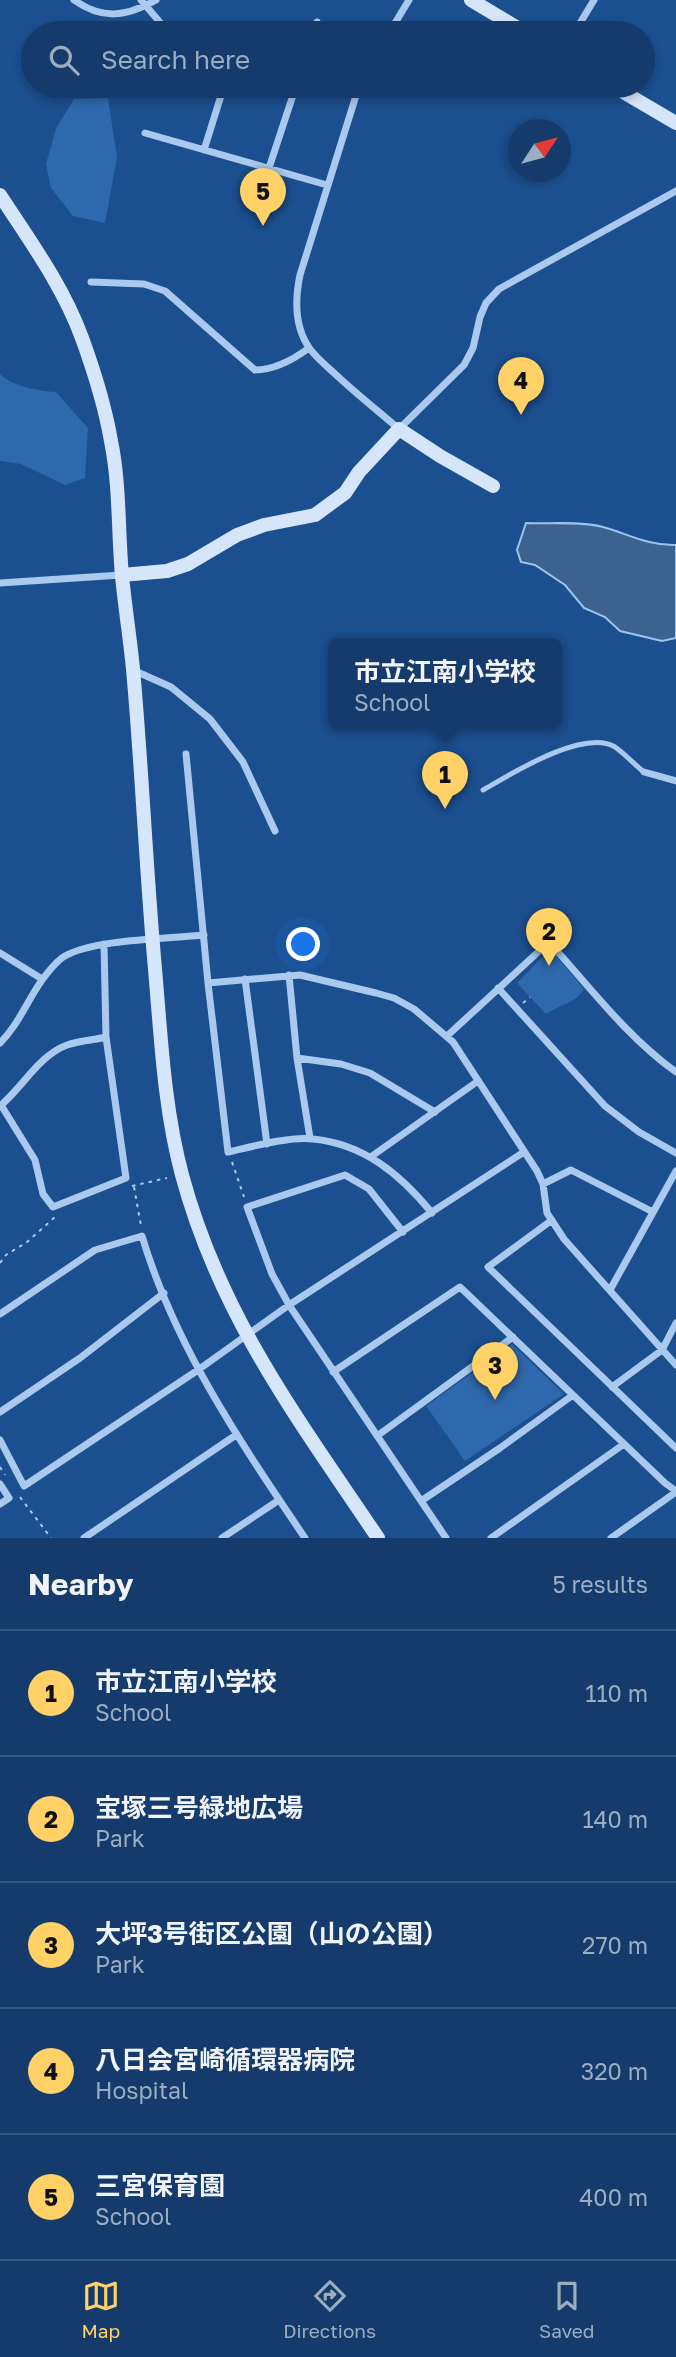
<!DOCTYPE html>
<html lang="en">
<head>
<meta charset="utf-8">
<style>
	body { margin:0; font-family:"Golos Text","Noto Sans JP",sans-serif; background:#1d4271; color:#f1f3f6 }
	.compass { position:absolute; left:508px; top:119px; width:63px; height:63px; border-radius:50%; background:#143b6b; box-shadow:0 4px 10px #0003; rotate:54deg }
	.you { position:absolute; left:304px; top:945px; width:24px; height:24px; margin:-18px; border:5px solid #fff; border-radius:50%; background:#1a73e8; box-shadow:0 0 0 10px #1a73e833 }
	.badge { display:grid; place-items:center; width:46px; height:46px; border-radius:50%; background:#ffd166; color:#111; font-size:23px; font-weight:700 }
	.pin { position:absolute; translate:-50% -58px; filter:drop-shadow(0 2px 4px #0008) }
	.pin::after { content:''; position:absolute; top:37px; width:24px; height:21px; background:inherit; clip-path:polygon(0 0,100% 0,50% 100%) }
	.popup { position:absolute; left:328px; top:638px; width:234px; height:91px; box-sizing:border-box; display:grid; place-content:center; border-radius:10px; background:#143b6b; filter:drop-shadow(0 2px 5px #0005); font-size:23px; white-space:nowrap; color:#9dadc1 }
	.popup b { font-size:26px; color:#f1f3f6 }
	.popup::after { content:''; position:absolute; left:50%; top:100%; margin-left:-14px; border:14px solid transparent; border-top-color:#143b6b }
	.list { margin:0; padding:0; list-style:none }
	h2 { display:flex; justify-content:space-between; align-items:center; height:91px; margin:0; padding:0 28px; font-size:30px }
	h2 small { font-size:23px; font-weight:400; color:#9dadc1 }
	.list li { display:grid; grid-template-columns:46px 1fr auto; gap:21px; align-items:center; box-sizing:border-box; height:126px; padding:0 28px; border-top:2px solid #33557e }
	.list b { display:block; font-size:26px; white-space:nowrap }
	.list p { margin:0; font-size:23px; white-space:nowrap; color:#9dadc1 }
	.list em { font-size:23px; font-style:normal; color:#9dadc1 }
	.icon { flex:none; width:38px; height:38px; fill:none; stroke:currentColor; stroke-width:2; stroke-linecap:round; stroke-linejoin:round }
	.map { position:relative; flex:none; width:676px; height:1538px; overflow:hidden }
	.search { position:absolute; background:#143b6b; box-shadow:0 4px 10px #0003; left:21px; right:21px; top:21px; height:77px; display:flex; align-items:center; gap:18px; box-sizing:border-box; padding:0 24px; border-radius:38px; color:#9dadc1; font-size:26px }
	.sheet { height:721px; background:#143b6b }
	nav { display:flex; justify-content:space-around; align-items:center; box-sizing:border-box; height:98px; border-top:2px solid #33557e; background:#143b6b; font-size:19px; color:#9dadc1 }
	nav a { display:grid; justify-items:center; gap:4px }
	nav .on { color:#ffd166 }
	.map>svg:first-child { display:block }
	.green { fill:#2e69ad }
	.water { fill:#3c6290; stroke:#9cc4f0; stroke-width:2 }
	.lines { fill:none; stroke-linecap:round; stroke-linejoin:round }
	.path { stroke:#a9c9ee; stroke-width:2; stroke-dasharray:3.5 5; stroke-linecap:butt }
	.lane { stroke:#a9c9ee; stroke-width:5 }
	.street { stroke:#a9c9ee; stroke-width:7 }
	.secondary { stroke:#d6e6fa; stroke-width:14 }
</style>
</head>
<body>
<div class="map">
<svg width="676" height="1538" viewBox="0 0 676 1538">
	<rect width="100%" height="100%" fill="#1b4f8f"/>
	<path class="green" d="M108,98L117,157L105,223L73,216L51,188L46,164L56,128L74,99Z
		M0,374C11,386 39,391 56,392L88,428L85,478L65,485L21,464L0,461Z
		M550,949L584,989C576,1003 560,1005 546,1014L517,983Z
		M512,1344L564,1394L465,1461L426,1406Z"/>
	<path class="water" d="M526,523C547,524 584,521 603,527C628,534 649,546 676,545V638L662,641L620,631L605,617L584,608L565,585L535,565L521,562L517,550Z"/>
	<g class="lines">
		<path class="path" d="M523,1003L530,997
			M232,1162L244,1197
			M132,1186L167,1178
			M134,1187L141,1226
			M0,1263L6,1255L27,1242L55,1217
			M0,1467L5,1475
			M20,1497L51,1538"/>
		<path class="lane" d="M483,790C511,774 584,728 615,747C625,754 634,764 644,772"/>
		<path class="street" d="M74,0C102,20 126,17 156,0
			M141,0L169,33
			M314,33L317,22
			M389,33L409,0
			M574,33L594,0
			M359,86L300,275C295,299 294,327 310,349C316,357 325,365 333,372C354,392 377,410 399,429L464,365L473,348L480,317L486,303L499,289L676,191
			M145,133L327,185
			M204,150L224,86
			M269,168L296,86
			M91,282L144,284L165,291L255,370C275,370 294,359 309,348
			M0,583L121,575
			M133,670L171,687L210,719L243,762L275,831
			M186,754L208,983L228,1152C251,1147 290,1136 313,1139C364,1144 400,1174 432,1213
			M644,772L676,781
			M0,953L42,979
			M289,975L297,1058L310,1138
			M245,979L267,1144
			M208,983L300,975L376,993L394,998L414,1009L453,1042L537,1171L543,1184L547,1213L564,1239L676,1365
			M498,988L605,1106L639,1132L676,1153
			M447,1036L549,942C589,986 627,1037 676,1072
			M0,1043C19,1024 27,1001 42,980C48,972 56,961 65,956C95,939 167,939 204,935
			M297,1058L341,1064L370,1073L435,1112
			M1,1105L35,1160L43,1194L53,1207L126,1178L106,1037L104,944
			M0,1106C23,1087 38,1056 67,1045C79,1041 94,1040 106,1037
			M372,1156L478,1081
			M543,1184L571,1170L653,1212
			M552,1220L488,1267L676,1448
			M403,1232L369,1189L345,1175L247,1207L272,1274L289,1305L446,1538
			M610,1290L676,1171
			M0,1314L95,1250L142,1236C175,1347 241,1443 305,1538
			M333,1372L460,1287L665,1483L676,1491
			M612,1387L662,1350L676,1323
			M0,1412L80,1358L164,1293
			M377,1436L513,1337
			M0,1440L24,1486L198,1370L289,1305L524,1152
			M0,1484L9,1498L0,1504
			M421,1501L500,1448L573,1395
			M84,1538L236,1435
			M222,1538L279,1500
			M491,1538L624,1444
			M611,1538L676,1492"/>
		<path class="secondary" d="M471,0L526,33
			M613,86L676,123
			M0,195C30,241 63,286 82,338C94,371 105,406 111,441C120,485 118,532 122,576C125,607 130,638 133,669C142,769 146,869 155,969C161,1037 164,1108 182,1175C220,1316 298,1419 378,1538
			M122,575L167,571L188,564L237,535L264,525L315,515L345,493L359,472L399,429L440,456L493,486"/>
	</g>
</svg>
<svg class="compass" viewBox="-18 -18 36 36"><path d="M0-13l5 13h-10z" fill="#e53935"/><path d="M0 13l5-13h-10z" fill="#9dadc1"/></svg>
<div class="you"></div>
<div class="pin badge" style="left:445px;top:809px">1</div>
<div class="popup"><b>市立江南小学校</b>School</div>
<div class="pin badge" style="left:549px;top:966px">2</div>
<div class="pin badge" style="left:495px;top:1400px">3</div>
<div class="pin badge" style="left:521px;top:415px">4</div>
<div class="pin badge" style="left:263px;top:226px">5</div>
<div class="search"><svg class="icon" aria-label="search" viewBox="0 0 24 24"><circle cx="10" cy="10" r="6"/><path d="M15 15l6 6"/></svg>Search here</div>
</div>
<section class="sheet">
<h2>Nearby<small>5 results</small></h2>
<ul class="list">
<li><span class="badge">1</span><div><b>市立江南小学校</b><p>School</p></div><em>110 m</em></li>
<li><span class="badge">2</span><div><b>宝塚三号緑地広場</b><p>Park</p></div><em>140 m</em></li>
<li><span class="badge">3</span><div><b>大坪3号街区公園（山の公園）</b><p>Park</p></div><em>270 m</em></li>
<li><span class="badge">4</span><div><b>八日会宮崎循環器病院</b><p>Hospital</p></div><em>320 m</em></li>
<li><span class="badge">5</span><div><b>三宮保育園</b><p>School</p></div><em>400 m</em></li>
</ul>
</section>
<nav>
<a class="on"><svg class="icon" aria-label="map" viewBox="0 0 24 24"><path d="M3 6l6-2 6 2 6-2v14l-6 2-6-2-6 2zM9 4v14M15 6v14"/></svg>Map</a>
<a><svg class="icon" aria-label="directions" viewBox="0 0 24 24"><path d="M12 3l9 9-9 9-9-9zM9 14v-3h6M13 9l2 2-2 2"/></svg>Directions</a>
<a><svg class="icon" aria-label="saved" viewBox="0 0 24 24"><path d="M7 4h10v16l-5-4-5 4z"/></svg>Saved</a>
</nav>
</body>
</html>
